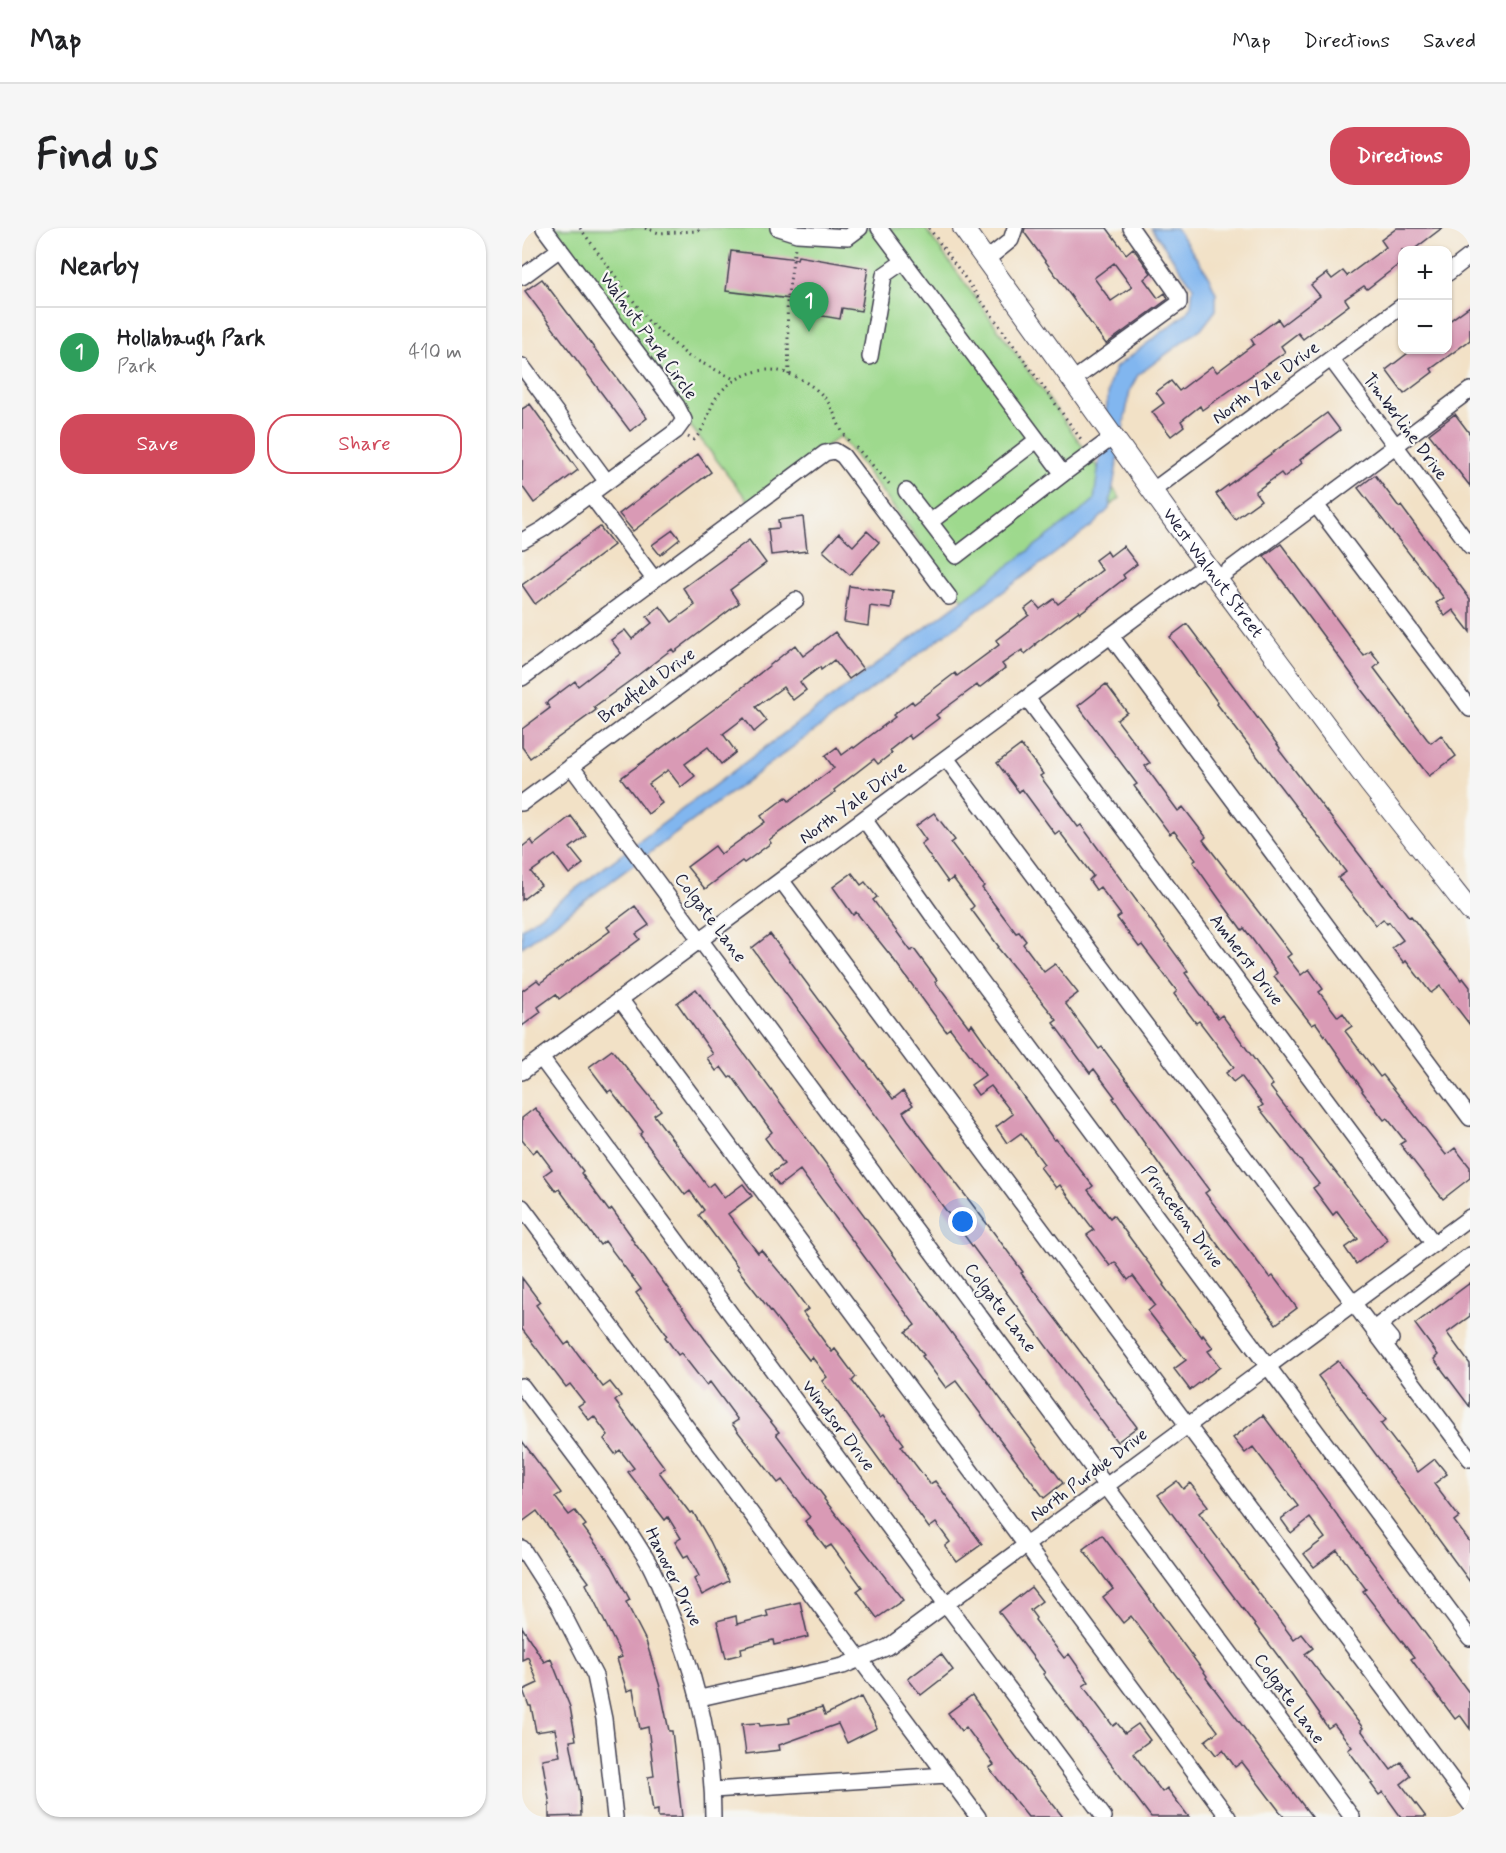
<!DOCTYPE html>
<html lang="en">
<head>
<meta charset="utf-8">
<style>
	body { margin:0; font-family:Mynerve,sans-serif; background:#f6f6f6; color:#202124 }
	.controls { position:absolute; right:18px; top:18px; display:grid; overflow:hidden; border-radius:12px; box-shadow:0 2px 4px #0004 }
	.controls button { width:54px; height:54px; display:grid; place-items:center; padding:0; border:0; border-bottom:2px solid #e0e0e0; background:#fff; color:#202124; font:30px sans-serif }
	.you { position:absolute; left:441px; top:994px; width:21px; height:21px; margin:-15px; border:4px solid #fff; border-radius:50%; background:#1a73e8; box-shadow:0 0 0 9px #1a73e833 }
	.badge { display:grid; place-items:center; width:39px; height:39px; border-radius:50%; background:#d1495b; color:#fff; font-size:20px; font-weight:700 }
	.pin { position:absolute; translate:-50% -50px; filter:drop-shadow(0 2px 3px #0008) }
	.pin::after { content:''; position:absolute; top:32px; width:21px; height:18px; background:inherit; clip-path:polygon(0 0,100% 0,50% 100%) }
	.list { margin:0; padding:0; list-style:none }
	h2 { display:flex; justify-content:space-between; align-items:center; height:78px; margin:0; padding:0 24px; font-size:26px }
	h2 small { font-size:20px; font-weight:400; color:#757577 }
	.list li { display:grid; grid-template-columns:39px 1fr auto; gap:18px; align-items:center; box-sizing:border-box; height:90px; padding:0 24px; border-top:2px solid #e0e0e0 }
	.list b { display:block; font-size:22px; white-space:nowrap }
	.list p { margin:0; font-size:20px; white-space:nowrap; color:#757577 }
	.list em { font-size:20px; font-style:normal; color:#757577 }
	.actions { display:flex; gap:12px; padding:18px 24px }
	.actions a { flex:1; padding:14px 0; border:2px solid #d1495b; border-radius:24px; text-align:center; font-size:21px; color:#d1495b }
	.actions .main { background:#d1495b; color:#fff }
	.map { position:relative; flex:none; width:948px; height:1589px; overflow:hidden; border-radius:24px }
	header { display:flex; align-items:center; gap:36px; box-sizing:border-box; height:84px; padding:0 30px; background:#fff; border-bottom:2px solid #e0e0e0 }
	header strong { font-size:28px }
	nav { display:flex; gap:33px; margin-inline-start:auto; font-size:21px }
	.intro { display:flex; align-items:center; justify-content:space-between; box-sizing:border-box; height:144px; padding:0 36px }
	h1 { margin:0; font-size:42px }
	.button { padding:15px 27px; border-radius:24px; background:#d1495b; color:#fff; font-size:21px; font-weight:700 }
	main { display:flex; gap:36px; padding:0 36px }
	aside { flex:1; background:#fff; border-radius:24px; box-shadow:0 2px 4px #0004 }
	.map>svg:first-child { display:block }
	.green { fill:#9ed98d; stroke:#607e64; stroke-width:1.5 }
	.water { fill:#81b6ef; stroke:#526c95; stroke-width:1.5 }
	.building { fill:#d99ab5; fill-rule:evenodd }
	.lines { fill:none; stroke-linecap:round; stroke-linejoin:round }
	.minor-casing { stroke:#413f50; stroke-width:18 }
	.major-casing { stroke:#413f50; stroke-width:22 }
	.path { stroke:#413f50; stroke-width:3; stroke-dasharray:1.5 4.5; stroke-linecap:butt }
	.minor { stroke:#fff; stroke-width:15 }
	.major { stroke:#fff; stroke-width:20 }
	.labels { text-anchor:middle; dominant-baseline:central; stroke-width:4.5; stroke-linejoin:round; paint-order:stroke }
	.street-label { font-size:18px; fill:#22223b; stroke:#f6f6f2 }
</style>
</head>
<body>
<header>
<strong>Map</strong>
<nav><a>Map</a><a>Directions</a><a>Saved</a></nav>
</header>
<div class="intro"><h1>Find us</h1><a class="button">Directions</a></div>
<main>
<aside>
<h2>Nearby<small></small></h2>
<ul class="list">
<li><span class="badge" style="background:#2e9e5b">1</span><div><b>Hollabaugh Park</b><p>Park</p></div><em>410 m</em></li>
</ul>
<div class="actions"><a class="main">Save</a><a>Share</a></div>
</aside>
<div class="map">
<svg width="948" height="1589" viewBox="0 0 948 1589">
	<rect width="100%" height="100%" fill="#f6f6f2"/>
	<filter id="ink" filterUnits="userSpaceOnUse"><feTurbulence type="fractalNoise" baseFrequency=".0167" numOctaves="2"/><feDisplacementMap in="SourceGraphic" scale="12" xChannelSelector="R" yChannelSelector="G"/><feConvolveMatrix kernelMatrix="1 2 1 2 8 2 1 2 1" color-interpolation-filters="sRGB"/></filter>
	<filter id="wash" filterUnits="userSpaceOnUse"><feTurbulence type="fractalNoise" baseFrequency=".008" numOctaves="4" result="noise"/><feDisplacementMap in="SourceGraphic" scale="24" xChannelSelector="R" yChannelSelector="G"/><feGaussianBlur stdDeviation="1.35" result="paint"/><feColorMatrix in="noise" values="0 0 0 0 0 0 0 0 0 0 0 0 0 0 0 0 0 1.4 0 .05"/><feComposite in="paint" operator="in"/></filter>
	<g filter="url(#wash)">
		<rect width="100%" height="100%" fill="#f2e1c6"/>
		<path class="green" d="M16,0H403L598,270L448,381L318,208L227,274Z"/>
		<path class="water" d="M629,0H654L685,45L694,65V82L681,99L616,147L608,162L587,281L570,298L0,719V701L557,285L572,272L588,153L594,139L664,86L669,78L671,59Z"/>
		<g id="blocks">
			<path class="building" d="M503,0H585L604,26L611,20L629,45L622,51L636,70L643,65L646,71L584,116L502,4ZM592,35L610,59L589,73L572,50Z
				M875,0H920L891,22H880V34L845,61L842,58L823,71L827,77L781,111L776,105L759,118L763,124L680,182L678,178L659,193L662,198L649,208L630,184L642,175L634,164L649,153L657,163L690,138L695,144L732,116L729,111L756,91L760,97L798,68L789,57L805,45L810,51L821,43L825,48L864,19L859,12Z
				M209,23L275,31L276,28L346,40L339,83L320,80L318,91L277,84L279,75L268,73V71L204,63Z
				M20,51L125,190L108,203L3,63Z
				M948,78V112L909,141L911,144L882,166L864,142L890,122H926V94Z
				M8,176L56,242L12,275L0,258V181Z
				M805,185L818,202L778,232L780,235L762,249L759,245L733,264L739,272L713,291L694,266Z
				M933,186L948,206V258L907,206Z
				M176,226L189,244L111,303L97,286Z
				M853,247L877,279L879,278L948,371V404L931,382L923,388L914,375L922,370L836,260Z
				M281,289L285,323L249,327L246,301L257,300L256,292Z
				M78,299L92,317L13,376L0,357Z
				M151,302L158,311L138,327L130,317Z
				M345,303L357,314L328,347L301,323L317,305L331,318Z
				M227,312L244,335L208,362L217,375L152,424L150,421L116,447L72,479L74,482L8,530L0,519V501L28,480L24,475L53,453L56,458L99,425L89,412L103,402L110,411L130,395L125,389L138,378L150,394L173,377L161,360Z
				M759,316L842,428L849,423L858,435L852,440L905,511L909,515L919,507L934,528L907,548L838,460L839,459L742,328Z
				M601,318L615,336L601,347L603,350L558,385L557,383L513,416L514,417L503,426L500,422L480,436L483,440L457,460L455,457L414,487L417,490L389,511L387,507L368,522L370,525L356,536L352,531L312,562L313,564L247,612L249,615L222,635L220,633L183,661L165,639L193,618L199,626L243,594L239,588L264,569L267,573L312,540L303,528L315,519L320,527L331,519L332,520L373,489L371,487L390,473L392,476L433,445L435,448L477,417L474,412L507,387L503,381L512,374L518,381L532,371L536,376L580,342L573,332L585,323L588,328Z
				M327,358L371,364L369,381L348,378L346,398L322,394Z
				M665,396L758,520L757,522L861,657L862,656L887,689L889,688L939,752L941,750L948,759V797L918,758L909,765L884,733L882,735L870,720L881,712L867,694L865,696L861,691L854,697L816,650L824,644L695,476L696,475L648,409Z
				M313,404L341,441L327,451L312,432L299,442L298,439L278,454L284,462L271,472L261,459L234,479L245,493L232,504L222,490L201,506L214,524L199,536L186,519L163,536L173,548L159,559L146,542L127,556L140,575L126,586L99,550L207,470L273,417L281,428Z
				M584,456L605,484L595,492L628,535L623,538L656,583L661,579L684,609L681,612L769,726L765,729L779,747L787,741L801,761L797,764L816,789L821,785L830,798L823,803L858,849L861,847L924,927L933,920L948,939V950L921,971L878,916L883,913L865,890L862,892L840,863L841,862L794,795L790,797L752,748L755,745L722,700L720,702L698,672L671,634L674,632L652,603L648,606L612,558L615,556L556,478Z
				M499,517L521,546L518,548L556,599L559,597L666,743L663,745L696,790L700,787L751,857L748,859L866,1012L834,1036L823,1020L836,1011L815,983L811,987L791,960L797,956L737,880L741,877L719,848L711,854L704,845L712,839L677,793L674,795L652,766L655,763L620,717L617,719L595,690L599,687L578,659L574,662L567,652L571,648L537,603L533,606L500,561L497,564L475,535Z
				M412,585L433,612L429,615L462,658L460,660L494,705L497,704L504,713L501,716L522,744L533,736L556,765L543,775L577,821L580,819L687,962L683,965L748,1050L751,1048L775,1080L754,1096L646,949L591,870L593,869L572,841L568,845L531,795L535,792L476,720L477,719L449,681L452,678L431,650L426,654L399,616L404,612L394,598Z
				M49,588L64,608L48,620L61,636L47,646L33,627L9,644L19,657L0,672V619L9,612L12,617Z
				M330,645L339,657L343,654L355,669L351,672L389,723L392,721L415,752L413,754L447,799L450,796L532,912L534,911L571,958L566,962L588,990L591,987L642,1056L641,1057L680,1109L681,1107L691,1120L686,1123L698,1139L668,1162L652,1141L664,1132L626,1083L633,1077L611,1048L606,1052L593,1034L588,1038L565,1007L572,1002L538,957L534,960L518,939L522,936L499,905L485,915L474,899L491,886L469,858L456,867L449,857L463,847L428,800L424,803L369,728L334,684L331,687L311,659Z
				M113,678L127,697L114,706L118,711L37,771L34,766L16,779L19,784L0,798V763L15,752L18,755L59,724L88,703L85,699Z
				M248,706L371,871L381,863L391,877L381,884L386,892L472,1005L501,1044L499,1045L615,1199L595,1214L230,720Z
				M174,761L541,1255L522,1270L434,1153L424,1160L400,1128L402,1127L384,1104L393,1097L278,942L257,958L248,946L262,936L243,910L250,904L210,848L207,850L199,839L194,843L185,830L191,826L155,775Z
				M90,822L139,882L132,887L186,959L191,955L202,970L221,956L230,968L206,986L236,1025L239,1022L265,1053L286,1081L281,1085L310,1124L313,1121L334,1149L330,1153L358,1190L361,1188L382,1216L379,1218L408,1256L413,1253L460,1316L435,1334L423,1318L428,1314L414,1295L407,1300L300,1153L305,1149L290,1129L287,1132L215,1040L216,1039L177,987L182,982L168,963L163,967L118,907L121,904L89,862L86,864L67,839Z
				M13,880L61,943L59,945L87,983L90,981L110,1009L109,1010L185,1114L257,1204L254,1206L303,1270L302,1271L381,1372L355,1390L335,1363L340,1359L309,1317L304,1320L283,1293L288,1289L260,1252L256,1255L210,1196L216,1192L188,1154L184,1157L159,1125L156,1127L143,1109L145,1107L114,1065L119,1061L83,1013L78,1017L37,961L34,963L22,947L30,941L15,921L10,925L0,912V890Z
				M0,1050L18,1074L14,1077L43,1117L47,1114L81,1159L88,1154L99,1168L93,1173L143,1240L137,1244L168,1285L171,1284L188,1313L207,1353L180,1367L172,1351L177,1348L166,1327L162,1329L153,1314L159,1310L146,1289L143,1292L106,1244L112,1240L98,1222L93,1226L82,1211L86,1207L72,1188L67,1192L56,1178L62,1174L48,1156L44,1159L0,1101Z
				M948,1055V1088L925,1105L948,1136V1179L912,1131L916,1127L893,1096Z
				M816,1133L864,1192L859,1196L896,1244L913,1231L925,1246L912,1256L937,1289L932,1293L948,1314V1354L796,1148Z
				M741,1187L948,1466V1501L938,1487L933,1491L913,1464L889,1431L892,1429L841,1363L844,1361L815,1322L792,1339L782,1326L803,1310L788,1290L769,1305L759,1291L776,1278L731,1219L723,1225L711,1210Z
				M0,1213L39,1265L33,1269L47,1287L53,1283L64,1297L61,1299L90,1338L108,1372L104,1374L124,1413L138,1459L147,1503H150L160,1589H136V1582L131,1583L126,1549L132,1548L126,1499L118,1501L111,1461L105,1463L95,1431L100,1429L64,1356L67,1354L15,1283L0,1294Z
				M655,1253L661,1261L668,1255L686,1278L677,1285L772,1412L780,1406L791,1420L783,1426L841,1500L839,1502L869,1542L879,1534L889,1548L879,1556L904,1589H879L861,1564L857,1567L849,1556L851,1555L826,1522L830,1519L812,1496L806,1500L797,1487L798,1486L771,1448L636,1267Z
				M580,1307L685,1448L684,1450L790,1589H762L720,1534L713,1539L701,1522L694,1527L683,1513L696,1503L609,1388L601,1395L581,1369L591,1361L561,1321Z
				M509,1359L520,1373L508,1382L514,1390L513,1392L542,1430L547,1426L567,1454L561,1458L591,1498L595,1495L603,1505L616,1496L628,1512L611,1525L640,1564L645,1560L667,1589H629L521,1446L523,1445L477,1384Z
				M278,1374L286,1409L252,1417L251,1412L219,1420L220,1426L204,1430L195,1393L214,1388L215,1396L246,1388L244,1382Z
				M0,1399L22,1434L29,1431L48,1479L54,1512L48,1513L58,1565L59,1588L27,1589V1577H28L20,1531L38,1528L33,1501L14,1504L9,1478H7L1,1462L16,1455L6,1429L0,1432Z
				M419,1426L431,1442L399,1467L386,1451Z
				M450,1467L485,1518L541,1589H506L467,1540L472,1537L444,1499L439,1503L426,1485Z
				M339,1469L355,1500L325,1515L316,1496L257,1517L258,1522L224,1526L220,1496L237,1495L238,1498L268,1495L267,1490L300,1479L303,1487Z"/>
		</g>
	</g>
	<g filter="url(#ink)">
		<use href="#blocks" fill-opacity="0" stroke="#413f50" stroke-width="1.5"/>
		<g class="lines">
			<defs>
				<path id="minor" d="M256,0L275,6L326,9L338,0
					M357,0L541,246L434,328L384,263
					M464,32L489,12L493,0
					M926,45L948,28
					M0,49L38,21
					M348,129L362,47L382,33
					M809,131L948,318
					M0,138L85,254
					M551,152L657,75V69L652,61L609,0
					M541,246L591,209
					M630,263L880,78
					M68,266L132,351
					M794,277L948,481
					M408,294L515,212
					M0,313L21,301L154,203L162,192L155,178L22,0
					M695,351L948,162
					M589,408L948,890
					M0,450L303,225L313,223L321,228L427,369
					M505,470L912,1016
					M424,530L948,1231
					M49,538L830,1589
					M0,575L274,372
					M342,591L413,691L948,1410
					M259,652L948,1576
					M98,771L706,1589
					M19,830L582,1589
					M0,844L684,337
					M0,979L456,1589
					M869,1111L857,1097L948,1027
					M0,1158C41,1213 84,1266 120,1324C131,1340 138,1359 145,1377C174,1445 191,1515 191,1589
					M0,1320L36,1376L73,1448L82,1491L93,1589
					M178,1470L321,1438L366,1419L948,989
					M191,1562L425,1547"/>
				<g id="major">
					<path id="s1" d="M441,0L667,314L847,555L948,683"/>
				</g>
			</defs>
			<use href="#minor" class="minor-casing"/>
			<use href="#major" class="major-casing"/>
			<path class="path" d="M58,0L127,94L166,128L212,151
				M123,0L137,5L175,3L179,0
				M407,0L561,214
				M267,147L265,74L273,19
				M166,209L172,212C187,196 185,182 196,167C208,151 236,138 257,143C272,146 291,157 301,168C314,181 315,202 329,215
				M334,219L370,259"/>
			<use href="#minor" class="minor"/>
			<use href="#major" class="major"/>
		</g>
	</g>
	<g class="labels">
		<g class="street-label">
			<text transform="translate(126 108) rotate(54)">Walnut Park Circle</text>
			<text transform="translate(744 155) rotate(-36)">North Yale Drive</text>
			<text transform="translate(883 199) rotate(53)">Timberline Drive</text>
			<text stroke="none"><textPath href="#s1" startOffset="426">West Walnut Street</textPath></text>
			<text transform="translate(125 458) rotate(-36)">Bradfield Drive</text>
			<text transform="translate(331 575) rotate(-36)">North Yale Drive</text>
			<text transform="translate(188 690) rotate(53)">Colgate Lane</text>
			<text transform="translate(724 732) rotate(53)">Amherst Drive</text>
			<text transform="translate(660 989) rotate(53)">Princeton Drive</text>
			<text transform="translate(478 1080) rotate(53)">Colgate Lane</text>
			<text transform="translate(316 1198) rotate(53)">Windsor Drive</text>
			<text transform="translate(567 1247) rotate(-37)">North Purdue Drive</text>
			<text transform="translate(151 1349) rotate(64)">Hanover Drive</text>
			<text transform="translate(767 1471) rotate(54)">Colgate Lane</text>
		</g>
	</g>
</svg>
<div class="controls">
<button>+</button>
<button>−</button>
</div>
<div class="you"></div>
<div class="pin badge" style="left:287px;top:104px;background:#2e9e5b">1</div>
</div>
</main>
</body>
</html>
